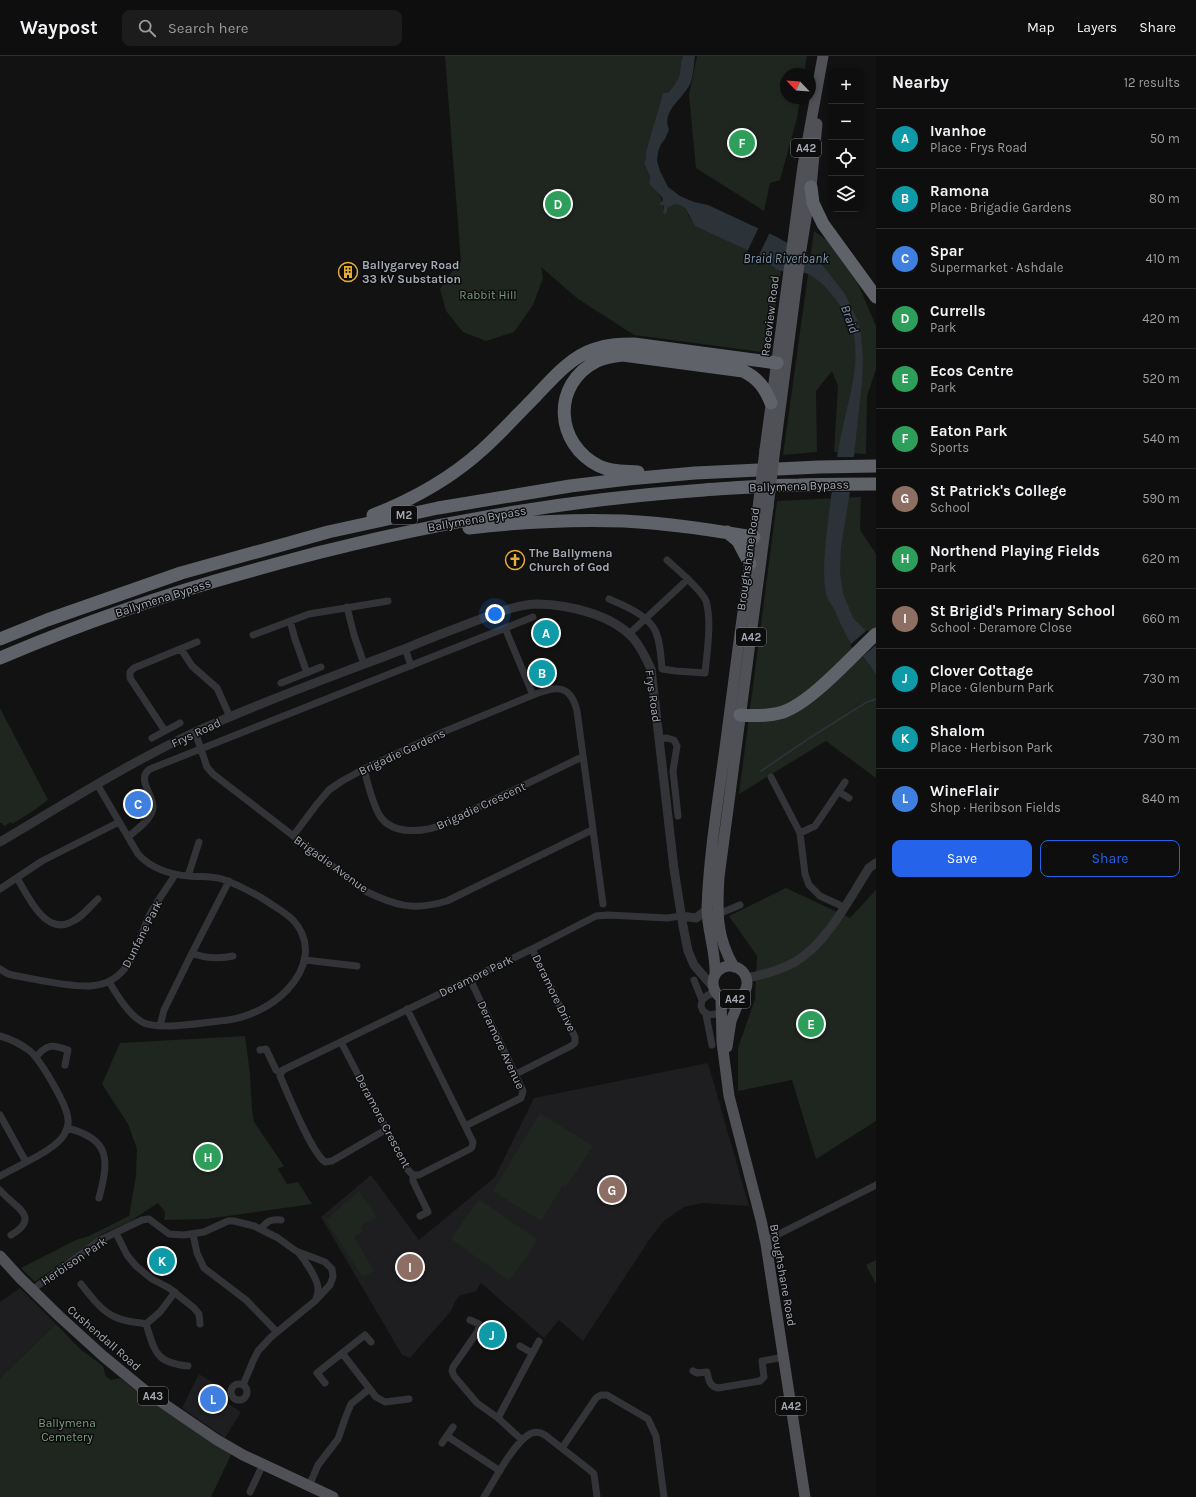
<!DOCTYPE html>
<html lang="en">
<head>
<meta charset="utf-8">
<style>
	body { margin:0; font-family:Karla,sans-serif; background:#1c1c1c; color:#f1f3f6 }
	.controls { position:absolute; right:12px; top:12px; display:grid; overflow:hidden; border-radius:8px; box-shadow:0 2px 6px #0003 }
	.controls button { width:36px; height:36px; display:grid; place-items:center; padding:0; border:0; border-bottom:1px solid #2e2e2e; background:#0e0e0e; color:#f1f3f6; font:20px sans-serif }
	.compass { position:absolute; left:780px; top:12px; width:36px; height:36px; border-radius:50%; background:#0e0e0e; box-shadow:0 2px 6px #0003; rotate:295deg }
	.you { position:absolute; left:495px; top:558px; width:14px; height:14px; margin:-10px; border:3px solid #fff; border-radius:50%; background:#1a73e8; box-shadow:0 0 0 6px #1a73e833 }
	.badge { display:grid; place-items:center; width:26px; height:26px; border-radius:50%; background:#2563eb; color:#fff; font-size:13px; font-weight:700 }
	.pin { position:absolute; translate:-50% -50%; border:2px solid #fff; box-shadow:0 1px 4px #0006 }
	.list { margin:0; padding:0; list-style:none }
	h2 { display:flex; justify-content:space-between; align-items:center; height:52px; margin:0; padding:0 16px; font-size:17px }
	h2 small { font-size:13px; font-weight:400; color:#9b9c9e }
	.list li { display:grid; grid-template-columns:26px 1fr auto; gap:12px; align-items:center; box-sizing:border-box; height:60px; padding:0 16px; border-top:1px solid #2e2e2e }
	.list b { display:block; font-size:15px; white-space:nowrap }
	.list p { margin:0; font-size:13px; white-space:nowrap; color:#9b9c9e }
	.list em { font-size:13px; font-style:normal; color:#9b9c9e }
	.actions { display:flex; gap:8px; padding:12px 16px }
	.actions a { flex:1; padding:9px 0; border:1px solid #2563eb; border-radius:8px; text-align:center; font-size:14px; color:#2563eb }
	.actions .main { background:#2563eb; color:#fff }
	.icon { flex:none; width:22px; height:22px; fill:none; stroke:currentColor; stroke-width:2; stroke-linecap:round; stroke-linejoin:round }
	.map { position:relative; flex:none; width:876px; height:1441px; overflow:hidden }
	header { display:flex; align-items:center; gap:24px; box-sizing:border-box; height:56px; padding:0 20px; background:#0e0e0e; border-bottom:1px solid #2e2e2e }
	header strong { font-size:19px }
	nav { display:flex; gap:22px; margin-inline-start:auto; font-size:14px }
	.search { width:280px; height:36px; background:#1c1c1c; display:flex; align-items:center; gap:10px; box-sizing:border-box; padding:0 14px; border-radius:8px; color:#9b9c9e; font-size:15px }
	main { display:flex }
	aside { flex:1; background:#0e0e0e }
	.map>svg:first-child { display:block }
	.built { fill:#1e1e20 }
	.green { fill:#1e261f }
	.water { fill:#2b3238 }
	.pier { fill:#121213 }
	.lines { fill:none; stroke-linecap:round; stroke-linejoin:round }
	.stream { stroke:#2b3238; stroke-width:2 }
	.minor { stroke:#333438; stroke-width:7 }
	.tertiary { stroke:#333438; stroke-width:9 }
	.primary { stroke:#4f5157; stroke-width:11 }
	.motorway { stroke:#5f6269; stroke-width:13 }
	.primary-bridge { stroke:#4f5157; stroke-width:11 }
	.labels { text-anchor:middle; dominant-baseline:central; stroke-width:3; stroke-linejoin:round; paint-order:stroke }
	.shield { fill:#0d0d0e; stroke:#777a82; stroke-width:1 }
	.shield-label { font-size:11px; font-weight:bold; fill:#a4a9b3 }
	.poi-label { font-size:12px; font-weight:bold; fill:#a4a9b3; stroke:#0d0d0e; text-anchor:start }
	.park-label { font-size:12px; fill:#7c9d7e; stroke:#0d0d0e }
	.street-label { font-size:12px; fill:#a4a9b3; stroke:#0d0d0e }
	.water-label { font-size:13px; font-style:italic; fill:#7c96ad; stroke:#0d0d0e }
</style>
</head>
<body>
<header>
<strong>Waypost</strong>
<div class="search"><svg class="icon" aria-label="search" viewBox="0 0 24 24"><circle cx="10" cy="10" r="6"/><path d="M15 15l6 6"/></svg>Search here</div>
<nav><a>Map</a><a>Layers</a><a>Share</a></nav>
</header>
<main>
<div class="map">
<svg width="876" height="1441" viewBox="0 0 876 1441">
	<rect width="100%" height="100%" fill="#121213"/>
	<path class="built" d="M708,1007L749,1150L702,1147L684,1151L665,1164L651,1181L583,1285L559,1264L544,1282L481,1227L476,1235L459,1240L455,1246L451,1255L410,1302L402,1299L321,1161L371,1119L419,1184L495,1121L534,1042Z
		M20,1232L56,1268L0,1322V1246Z
		M199,1318L228,1336L223,1344L241,1356L225,1382L182,1352Z"/>
	<path class="green" d="M445,0H683C680,7 681,13 679,20C677,26 672,32 668,37H663L646,95V101L644,107L650,121L649,128C658,137 665,143 663,157C667,152 674,145 681,149C688,152 687,162 693,166C716,180 741,191 765,202L773,211L781,215L770,285L762,296L634,279L578,243L541,211L543,222L533,249L514,276L486,285L463,276L446,255L440,233L451,217L461,206Z
		M697,0H807L804,18H786V42H800L797,62L780,124L770,127L764,155L696,112L689,39Z
		M814,175L828,185L858,228L876,270V313L867,340L866,398L834,396L838,330L832,315L816,335L817,396L783,399Z
		M861,441L860,474L876,498V722L826,685L739,738L777,445Z
		M0,652L48,744L33,755L12,768L11,766L4,770L2,767H0Z
		M786,832L850,862L876,834V1065L816,1103L792,1024L738,1035V992L755,943L757,900L729,860Z
		M245,980L250,1018L252,1054L254,1066L284,1110L278,1113L287,1128L298,1126L312,1148L206,1163L164,1164L165,1156L158,1147L129,1166L102,1178L35,1226L21,1212L76,1184L89,1180L129,1160L136,1120L137,1093L128,1068L102,1028L120,987Z
		M540,1057L593,1090L566,1131L563,1129L541,1165L493,1135Z
		M359,1135L368,1149L370,1148L372,1152L371,1153L377,1162L360,1170L363,1175L354,1181L374,1215L362,1221L326,1164Z
		M479,1143L538,1184L509,1225L451,1183Z
		M876,1204V1228L866,1209Z
		M56,1268L80,1293L103,1310C106,1318 102,1318 111,1324L120,1322L151,1346L231,1399L211,1441H0V1322Z"/>
	<path class="water" d="M683,0H695C694,8 693,22 690,28C683,43 661,55 669,74L665,83L661,88L658,96L657,105L660,115L668,131L680,140L694,146L708,149L777,181L815,203L823,210L845,238L858,265L861,278L863,305L862,326L850,436L841,491L840,516L843,537L853,562L876,585V619C874,616 872,612 870,609C864,601 856,594 850,586C844,576 839,564 834,553C831,548 827,543 826,537C822,517 825,494 827,474C831,440 835,408 842,375C850,335 868,289 842,252C833,239 820,222 805,217C797,215 788,217 781,215C775,214 769,207 764,202L695,170L685,152L680,149L675,148L667,152V155L665,159L663,157L664,150L659,148L663,145L662,141L649,128L650,121L644,107L646,101V95L663,37H668C672,32 677,26 679,20C681,13 680,7 683,0Z"/>
	<path class="pier" d="M759,171L770,176L758,201L747,196Z
		M835,401H856L852,436H829Z
		M867,574L876,582V589L861,602L850,589Z"/>
	<g class="lines">
		<path class="stream" d="M761,715L811,681L867,646L876,643"/>
		<path class="minor" d="M609,543C623,549 645,558 653,571C660,580 661,601 662,613L676,615L705,617C707,596 712,565 706,545C703,537 693,529 688,523
			M347,551L354,579L364,608
			M290,565L295,583L307,617
			M505,572L533,639
			M629,578L688,523L667,504
			M253,579L309,558L388,545
			M405,592L411,610
			M181,593L192,610L217,632L230,661
			M281,627L321,611
			M165,675L130,622V616L134,612L197,586
			M195,676L207,711L213,718L365,835C396,850 413,855 447,845L592,774
			M152,682L180,667
			M659,683L667,682L674,684L677,690L673,715L678,760
			M364,713C368,728 372,747 380,760C393,780 426,776 444,768L582,701
			M771,721L800,777L805,818L809,829L820,840L844,851
			M97,728L138,798C150,812 171,819 189,820C200,821 212,820 222,823C239,829 254,837 268,846C277,852 286,857 293,864C314,887 306,914 287,934C272,950 249,961 228,964C210,966 157,975 142,966C129,959 117,939 109,926
			M839,736L849,742
			M800,777L815,770L845,726
			M293,780L317,748L329,734L342,725L364,713L443,676L533,639C554,631 570,626 577,655L603,848
			M128,781C136,774 148,766 152,756C158,742 134,724 150,713L533,561
			M188,820L199,786
			M17,822C27,838 44,878 69,867C81,863 89,851 98,843
			M0,833L42,805L119,766
			M716,859L740,849
			M192,897L229,825
			M305,904L357,910
			M0,913L8,918L17,920C40,924 67,931 90,930C130,928 136,890 149,860C156,846 167,832 175,819
			M694,924L702,944
			M716,937L708,939L702,944L701,950L703,955L709,959L722,957
			M706,959L712,989
			M160,970L164,954L192,897C206,903 219,903 233,900
			M0,980C11,983 21,988 30,995C41,1005 68,1050 68,1064C69,1070 66,1074 64,1079C54,1095 17,1110 0,1120
			M341,986L408,1114L413,1119H419L470,1093L472,1091L473,1086L407,953
			M260,994L266,993L276,1014L281,1017
			M36,1001C47,988 52,988 68,994L65,1009
			M281,1017L283,1014L532,893L596,860L608,859L667,862L681,860
			M281,1017L280,1020C288,1038 311,1096 325,1106L332,1105L387,1073
			M516,1018L571,990L575,987V981L532,893
			M0,1059L26,1106
			M465,1070L521,1042L523,1035L470,923
			M67,1072C111,1083 109,1104 99,1142
			M413,1119V1125L428,1156L420,1160
			M0,1134C12,1150 43,1160 11,1179
			M261,1173C267,1165 270,1163 281,1164
			M116,1177L127,1199L136,1210L152,1223L169,1232L194,1252L199,1258L200,1268
			M193,1178L197,1197L204,1212L246,1244L277,1276
			M765,1185L876,1129
			M298,1196C304,1203 319,1224 318,1234C318,1237 317,1240 316,1243
			M81,1228C90,1239 101,1255 115,1261C125,1266 136,1266 146,1268L160,1256L175,1236
			M32,1234L98,1185L142,1164L149,1163L169,1178L184,1179L204,1176L228,1165H234L254,1170L278,1182L296,1195L325,1206L332,1213L333,1221L330,1229L315,1245L271,1281L258,1295L253,1305L243,1329
			M470,1264L479,1268L478,1275L453,1311L452,1315L454,1320L477,1347L498,1362L522,1384
			M146,1268C155,1295 155,1307 188,1310
			M520,1290L532,1297
			M342,1297L376,1341L385,1346L409,1343
			M693,1315L697,1317L707,1316C709,1324 709,1330 718,1332L760,1325L764,1321L762,1305L784,1301
			M325,1327L317,1317L365,1279L371,1286
			M231 1336a8 8 0 1 1 16 0a8 8 0 1 1-16 0Z
			M498,1362L539,1285
			M447,1380L500,1415
			M442,1387L453,1371
			M562,1392L596,1342L601,1339H607L648,1363L656,1380L664,1441
			M309,1430L318,1409L338,1383L346,1360L351,1348L369,1333
			M250,1436L263,1408
			M484,1441C494,1425 514,1386 530,1378C535,1375 540,1376 545,1379L591,1415L594,1418L597,1441"/>
		<path class="tertiary" d="M0,786C64,748 127,708 195,676C263,645 336,619 407,592C430,582 454,573 478,564C498,557 518,548 538,548C569,549 611,558 633,582C641,591 646,602 651,613L674,813L683,870L688,895L694,909L713,931
			M681,860L696,862L707,854
			M746,922C763,919 780,914 795,906C828,886 849,843 869,812L876,807"/>
		<path class="primary" d="M775,392L801,193L811,131L817,68
			M765,394L803,110L823,0
			M713 927a17 17 0 1 1 34 0a17 17 0 1 1-34 0Z
			M734,911C716,881 717,855 719,821L768,451
			M715,918C716,896 707,874 707,852C709,798 718,745 725,692C735,612 746,532 758,452
			M721,942L722,986L729,1040L761,1164L766,1188L805,1441
			M727,991L731,965L741,940
			M0,1200L20,1222L59,1260L103,1300L148,1337L217,1384L243,1399L333,1441"/>
		<path class="motorway" d="M811,131L813,147L823,168L876,241
			M638,416C625,415 611,416 599,410C555,388 551,328 597,305C605,301 614,300 623,299L743,315C758,322 765,332 771,347
			M373,459C414,443 450,423 482,394C500,378 517,359 534,342C552,323 570,301 595,293C608,288 621,288 634,288L777,307
			M469,472C520,466 572,463 624,465C667,467 711,474 754,481
			M727,476L738,485L750,508
			M0,583L47,564L181,517L328,476L438,452L570,430L628,423L695,417L819,411L876,410
			M0,602C80,568 163,539 247,516C397,473 549,445 704,434C736,432 768,429 799,429C825,428 850,428 876,428
			M740,659C753,660 770,660 783,656C812,646 852,600 876,578"/>
		<path class="primary-bridge" d="M768,451L775,392
			M758,452L765,394"/>
	</g>
	<defs>
		<symbol id="building-ring" viewBox="-11 -11 22 22"><circle r="9.5" fill="#0d0d0e" stroke="#e6ac37" stroke-width="1.5"/><path d="M-4-6H4V6H1V3H-1V6H-4ZM-2.5-4.3h1.7v1.8h-1.7ZM.8-4.3h1.7v1.8H.8ZM-2.5-1h1.7V.8h-1.7ZM.8-1h1.7V.8H.8Z" fill="#e6ac37"/></symbol>
		<symbol id="church-ring" viewBox="-11 -11 22 22"><circle r="9.5" fill="#0d0d0e" stroke="#e6ac37" stroke-width="1.5"/><path d="M-1.2-6h2.4v3.5h3.3v2.4h-3.3V6h-2.4V-.1h-3.3v-2.4h3.3Z" fill="#e6ac37"/></symbol>
	</defs>
	<g fill-rule="evenodd">
		<use href="#building-ring" x="337" y="205" width="22" height="22"/>
		<use href="#church-ring" x="504" y="493" width="22" height="22"/>
	</g>
	<g class="labels">
		<g class="shield">
			<rect x="791" y="83" width="30" height="18" rx="3"/>
			<rect x="391" y="450" width="26" height="18" rx="3"/>
			<rect x="736" y="572" width="30" height="18" rx="3"/>
			<rect x="720" y="934" width="30" height="18" rx="3"/>
			<rect x="138" y="1331" width="30" height="18" rx="3"/>
			<rect x="776" y="1341" width="30" height="18" rx="3"/>
		</g>
		<g class="shield-label">
			<text x="806" y="92">A42</text>
			<text x="404" y="459">M2</text>
			<text x="751" y="581">A42</text>
			<text x="735" y="943">A42</text>
			<text x="153" y="1340">A43</text>
			<text x="791" y="1350">A42</text>
		</g>
		<g class="poi-label">
			<text x="362" y="209">Ballygarvey Road<tspan x="362" dy="14">33 kV Substation</tspan></text>
			<text x="529" y="497">The Ballymena<tspan x="529" dy="14">Church of God</tspan></text>
		</g>
		<g class="park-label">
			<text x="488" y="239">Rabbit Hill</text>
			<text x="67" y="1367">Ballymena<tspan x="67" dy="14">Cemetery</tspan></text>
		</g>
		<g class="street-label">
			<text transform="translate(770 260) rotate(-83)">Raceview Road</text>
			<text transform="translate(799 430) rotate(-2)">Ballymena Bypass</text>
			<text transform="translate(477 463) rotate(-10)">Ballymena Bypass</text>
			<text transform="translate(748 503) rotate(-82)">Broughshane Road</text>
			<text transform="translate(163 542) rotate(-18)">Ballymena Bypass</text>
			<text transform="translate(653 640) rotate(82)">Frys Road</text>
			<text transform="translate(196 677) rotate(-25)">Frys Road</text>
			<text transform="translate(402 696) rotate(-25)">Brigadie Gardens</text>
			<text transform="translate(481 750) rotate(-25)">Brigadie Crescent</text>
			<text transform="translate(331 808) rotate(36)">Brigadie Avenue</text>
			<text transform="translate(142 878) rotate(-63)">Dunfane Park</text>
			<text transform="translate(476 920) rotate(-26)">Deramore Park</text>
			<text transform="translate(554 937) rotate(64)">Deramore Drive</text>
			<text transform="translate(501 989) rotate(65)">Deramore Avenue</text>
			<text transform="translate(383 1065) rotate(62)">Deramore Crescent</text>
			<text transform="translate(74 1205) rotate(-34)">Herbison Park</text>
			<text transform="translate(783 1219) rotate(80)">Broughshane Road</text>
			<text transform="translate(104 1282) rotate(41)">Cushendall Road</text>
		</g>
		<g class="water-label">
			<text x="786" y="202">Braid Riverbank</text>
			<text transform="translate(850 263) rotate(70)">Braid</text>
		</g>
	</g>
</svg>
<div class="controls">
<button>+</button>
<button>−</button>
<button><svg class="icon" aria-label="locate" viewBox="0 0 24 24"><circle cx="12" cy="12" r="6"/><path d="M12 2v4M12 18v4M2 12h4M18 12h4"/></svg></button>
<button><svg class="icon" aria-label="layers" viewBox="0 0 24 24"><path d="M12 4l9 5-9 5-9-5zM3 14l9 5 9-5"/></svg></button>
</div>
<svg class="compass" viewBox="-18 -18 36 36"><path d="M0-13l5 13h-10z" fill="#e53935"/><path d="M0 13l5-13h-10z" fill="#9b9c9e"/></svg>
<div class="you"></div>
<div class="pin badge" style="left:546px;top:577px;background:#0f9aa8">A</div>
<div class="pin badge" style="left:542px;top:617px;background:#0f9aa8">B</div>
<div class="pin badge" style="left:138px;top:748px;background:#3f7fe0">C</div>
<div class="pin badge" style="left:558px;top:148px;background:#2e9e5b">D</div>
<div class="pin badge" style="left:811px;top:968px;background:#2e9e5b">E</div>
<div class="pin badge" style="left:742px;top:87px;background:#2e9e5b">F</div>
<div class="pin badge" style="left:612px;top:1134px;background:#8d6e63">G</div>
<div class="pin badge" style="left:208px;top:1101px;background:#2e9e5b">H</div>
<div class="pin badge" style="left:410px;top:1211px;background:#8d6e63">I</div>
<div class="pin badge" style="left:492px;top:1279px;background:#0f9aa8">J</div>
<div class="pin badge" style="left:162px;top:1205px;background:#0f9aa8">K</div>
<div class="pin badge" style="left:213px;top:1343px;background:#3f7fe0">L</div>
</div>
<aside>
<h2>Nearby<small>12 results</small></h2>
<ul class="list">
<li><span class="badge" style="background:#0f9aa8">A</span><div><b>Ivanhoe</b><p>Place · Frys Road</p></div><em>50 m</em></li>
<li><span class="badge" style="background:#0f9aa8">B</span><div><b>Ramona</b><p>Place · Brigadie Gardens</p></div><em>80 m</em></li>
<li><span class="badge" style="background:#3f7fe0">C</span><div><b>Spar</b><p>Supermarket · Ashdale</p></div><em>410 m</em></li>
<li><span class="badge" style="background:#2e9e5b">D</span><div><b>Currells</b><p>Park</p></div><em>420 m</em></li>
<li><span class="badge" style="background:#2e9e5b">E</span><div><b>Ecos Centre</b><p>Park</p></div><em>520 m</em></li>
<li><span class="badge" style="background:#2e9e5b">F</span><div><b>Eaton Park</b><p>Sports</p></div><em>540 m</em></li>
<li><span class="badge" style="background:#8d6e63">G</span><div><b>St Patrick's College</b><p>School</p></div><em>590 m</em></li>
<li><span class="badge" style="background:#2e9e5b">H</span><div><b>Northend Playing Fields</b><p>Park</p></div><em>620 m</em></li>
<li><span class="badge" style="background:#8d6e63">I</span><div><b>St Brigid's Primary School</b><p>School · Deramore Close</p></div><em>660 m</em></li>
<li><span class="badge" style="background:#0f9aa8">J</span><div><b>Clover Cottage</b><p>Place · Glenburn Park</p></div><em>730 m</em></li>
<li><span class="badge" style="background:#0f9aa8">K</span><div><b>Shalom</b><p>Place · Herbison Park</p></div><em>730 m</em></li>
<li><span class="badge" style="background:#3f7fe0">L</span><div><b>WineFlair</b><p>Shop · Heribson Fields</p></div><em>840 m</em></li>
</ul>
<div class="actions"><a class="main">Save</a><a>Share</a></div>
</aside>
</main>
</body>
</html>
